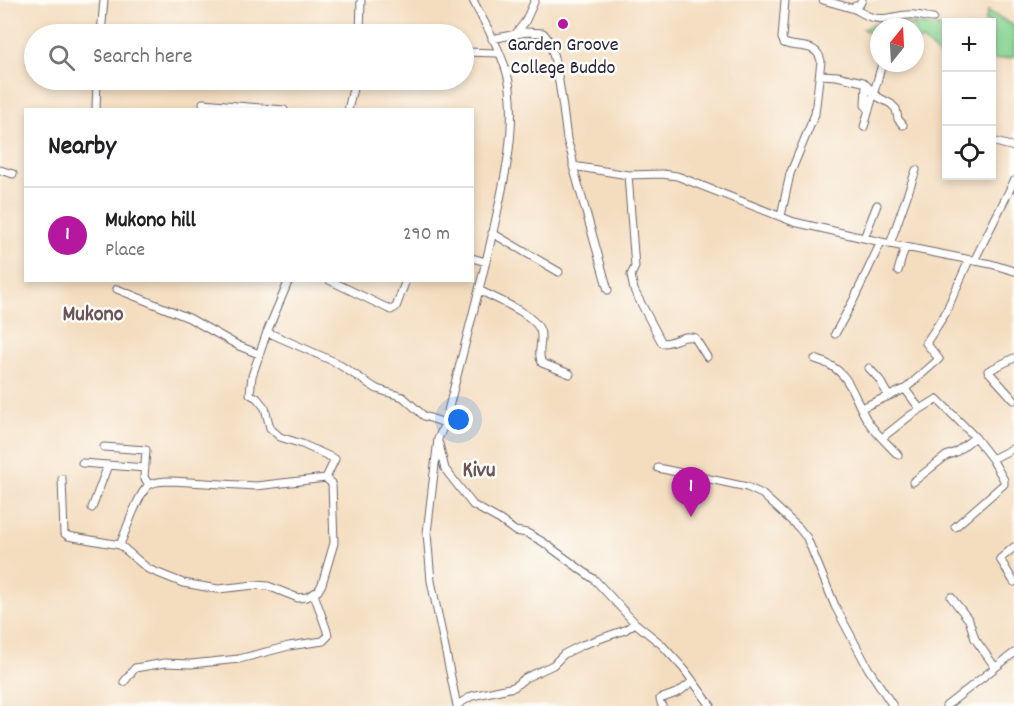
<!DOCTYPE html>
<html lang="en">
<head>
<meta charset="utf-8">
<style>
	body { margin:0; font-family:Dekko,sans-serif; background:#f2f2f2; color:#202124 }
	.controls { position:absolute; right:18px; top:18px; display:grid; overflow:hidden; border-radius:0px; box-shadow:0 3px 9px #0003 }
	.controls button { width:54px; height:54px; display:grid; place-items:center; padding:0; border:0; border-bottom:2px solid #e0e0e0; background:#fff; color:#202124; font:30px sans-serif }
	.compass { position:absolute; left:870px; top:18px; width:54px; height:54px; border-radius:50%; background:#fff; box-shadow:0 3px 9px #0003; rotate:18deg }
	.you { position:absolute; left:459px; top:420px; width:21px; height:21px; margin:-15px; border:4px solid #fff; border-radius:50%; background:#1a73e8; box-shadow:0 0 0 9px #1a73e833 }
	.badge { display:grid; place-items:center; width:39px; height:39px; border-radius:50%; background:#b5179e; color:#fff; font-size:20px; font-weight:700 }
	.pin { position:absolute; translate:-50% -50px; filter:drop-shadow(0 2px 3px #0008) }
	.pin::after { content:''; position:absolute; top:32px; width:21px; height:18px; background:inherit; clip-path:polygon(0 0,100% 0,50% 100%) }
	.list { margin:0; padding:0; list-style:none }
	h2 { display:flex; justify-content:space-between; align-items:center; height:78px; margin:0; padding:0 24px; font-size:26px }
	h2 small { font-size:20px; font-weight:400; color:#757577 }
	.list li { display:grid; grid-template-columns:39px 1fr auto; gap:18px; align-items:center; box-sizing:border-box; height:96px; padding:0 24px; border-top:2px solid #e0e0e0 }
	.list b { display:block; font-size:22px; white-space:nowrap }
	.list p { margin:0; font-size:20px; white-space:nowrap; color:#757577 }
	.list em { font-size:20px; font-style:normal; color:#757577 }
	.icon { flex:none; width:33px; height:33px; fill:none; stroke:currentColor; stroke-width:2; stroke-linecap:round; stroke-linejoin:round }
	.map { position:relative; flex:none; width:1014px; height:706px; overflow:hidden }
	.search { position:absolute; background:#fff; box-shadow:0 3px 9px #0003; left:24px; top:24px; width:450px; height:66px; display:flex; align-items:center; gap:15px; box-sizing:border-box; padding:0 21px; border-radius:33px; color:#757577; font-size:22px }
	.panel { position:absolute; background:#fff; box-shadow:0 3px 9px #0003; left:24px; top:108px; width:450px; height:174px; border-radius:0px }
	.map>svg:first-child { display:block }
	.grass { fill:#88d593; stroke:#557c67; stroke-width:1.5 }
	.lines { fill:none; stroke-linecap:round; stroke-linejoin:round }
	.minor-casing { stroke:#6c6369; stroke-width:9 }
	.minor { stroke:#fff; stroke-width:7 }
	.poi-dot { fill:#b5179e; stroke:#fdfcf7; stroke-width:2 }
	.labels { text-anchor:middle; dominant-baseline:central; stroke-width:5; stroke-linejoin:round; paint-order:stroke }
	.poi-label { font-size:20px; fill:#22223b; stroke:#fdfcf7 }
	.quarter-label { font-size:22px; font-weight:bold; fill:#695459; stroke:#fdfcf7 }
</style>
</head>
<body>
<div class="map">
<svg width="1014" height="706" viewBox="0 0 1014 706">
	<rect width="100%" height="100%" fill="#fdfcf7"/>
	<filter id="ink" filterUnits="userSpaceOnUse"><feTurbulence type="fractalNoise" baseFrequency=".0167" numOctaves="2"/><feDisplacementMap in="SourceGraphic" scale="12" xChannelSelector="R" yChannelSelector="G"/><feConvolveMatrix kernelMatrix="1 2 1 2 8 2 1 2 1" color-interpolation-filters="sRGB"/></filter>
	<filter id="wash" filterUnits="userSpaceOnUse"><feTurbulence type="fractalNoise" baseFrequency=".008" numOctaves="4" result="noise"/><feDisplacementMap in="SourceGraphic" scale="24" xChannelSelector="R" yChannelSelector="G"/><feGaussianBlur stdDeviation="1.35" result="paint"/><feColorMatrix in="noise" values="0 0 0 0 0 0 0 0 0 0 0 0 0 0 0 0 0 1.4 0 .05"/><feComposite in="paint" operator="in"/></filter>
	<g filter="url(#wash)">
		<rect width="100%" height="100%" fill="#f4ddbf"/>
		<path class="grass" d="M988,11L1014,26V57L992,60V22H985Z
			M885,20L946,28V58L941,57L923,40L915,42V27H879V37L863,29Z"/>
	</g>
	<g filter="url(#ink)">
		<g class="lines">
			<defs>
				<path id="minor" d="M823,0L851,8L860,4L862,0
					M851,8C858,10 861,13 868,16C883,23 900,13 915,15C921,15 927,18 933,18
					M101,34L104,0
					M360,34L361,0
					M514,36L525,22L535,0
					M492,39L526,32L543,33C557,43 564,119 567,139C569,148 574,157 573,166L628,175L662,174L677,176L794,222L890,244L991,264L1014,271
					M464,52L498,53
					M821,75L837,76L863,82L878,97L891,104L896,109L898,119L903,125
					M866,85L865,105L869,110
					M203,103L284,110
					M96,110L97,80
					M348,110L355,80
					M864,127L882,64
					M992,141L1014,147
					M573,166L608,290
					M0,170L13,174
					M628,175L635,267L631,275L634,290L662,343C674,344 683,333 695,338L707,357
					M781,216L790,174L815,114L821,61C817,42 798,49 784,43L782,38L785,0
					M492,233L559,272
					M864,238L877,205
					M890,244L916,170
					M472,258L486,262
					M974,261L1014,181
					M898,271L905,247
					M329,280L391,310L396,307L406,280
					M117,289L189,318L239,346L259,354
					M479,290C494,298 534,314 540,330C544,341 536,352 542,363L570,374
					M267,332L289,280
					M835,334L854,299L881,242
					M1014,358L988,371L1014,400
					M815,359C852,370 850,392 867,420C875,433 888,444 898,455
					M869,368L879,379L888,395
					M905,389L920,409
					M861,408L905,389L939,359L926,343L945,314L969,260
					M882,438L911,415L937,399L975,437L992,459L1004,480V484L955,527
					M439,444L445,469L473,505L500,520L515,531L527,533L543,542L595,580L635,623L661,644L684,669L711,706
					M104,447L146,450L144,477L149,485
					M992,459L1014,448
					M82,463L145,468
					M658,468L747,487L762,494L799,528L807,538L835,606L868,668L893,706
					M62,479L64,533L68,536L120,545L148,569L183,583L218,589L255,585L268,586L298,598L307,597L318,591L322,584L334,543L332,484L326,478L335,459L302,444L280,437L270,428L265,408L257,398L250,394L252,376L267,332L335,362L377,389L403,397L424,416L445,423
					M913,482L946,456L956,452L975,437
					M92,508L108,465
					M120,545C126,531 138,493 149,485C155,481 165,481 172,481L256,486L326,478
					M1014,547L1000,559L1014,582
					M951,597L969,620L975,639L995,667
					M124,682L135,668L165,663L191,664L239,659L289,646L323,641L328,636L327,631L314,594
					M457,705L472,696L514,687L525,678L553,665L564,654L582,645L625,630L635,623
					M457,706L431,581L427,533L438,439L445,423C461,359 478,296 493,232C503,185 516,137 510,88C506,57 486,27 473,0
					M662,706L660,699L679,692L693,681
					M946,706L1014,653"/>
			</defs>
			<use href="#minor" class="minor-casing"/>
			<use href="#minor" class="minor"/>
		</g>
	</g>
	<circle class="poi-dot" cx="563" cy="24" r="6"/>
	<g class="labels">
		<g class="poi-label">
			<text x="563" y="46">Garden Groove<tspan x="563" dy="23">College Buddo</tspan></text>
		</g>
		<g class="quarter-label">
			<text x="93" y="315">Mukono</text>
			<text x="479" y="471">Kivu</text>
		</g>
	</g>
</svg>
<div class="controls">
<button>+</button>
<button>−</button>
<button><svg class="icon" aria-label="locate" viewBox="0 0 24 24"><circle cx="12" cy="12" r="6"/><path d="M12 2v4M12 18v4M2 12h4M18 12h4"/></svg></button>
</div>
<svg class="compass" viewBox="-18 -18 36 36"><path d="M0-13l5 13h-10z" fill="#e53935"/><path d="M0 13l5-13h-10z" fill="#757577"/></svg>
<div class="you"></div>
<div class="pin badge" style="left:691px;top:517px">1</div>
<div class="search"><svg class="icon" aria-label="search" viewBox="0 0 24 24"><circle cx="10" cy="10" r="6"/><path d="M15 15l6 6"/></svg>Search here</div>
<section class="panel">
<h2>Nearby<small></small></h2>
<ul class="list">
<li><span class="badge">1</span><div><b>Mukono hill</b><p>Place</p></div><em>290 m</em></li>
</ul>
</section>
</div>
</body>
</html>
